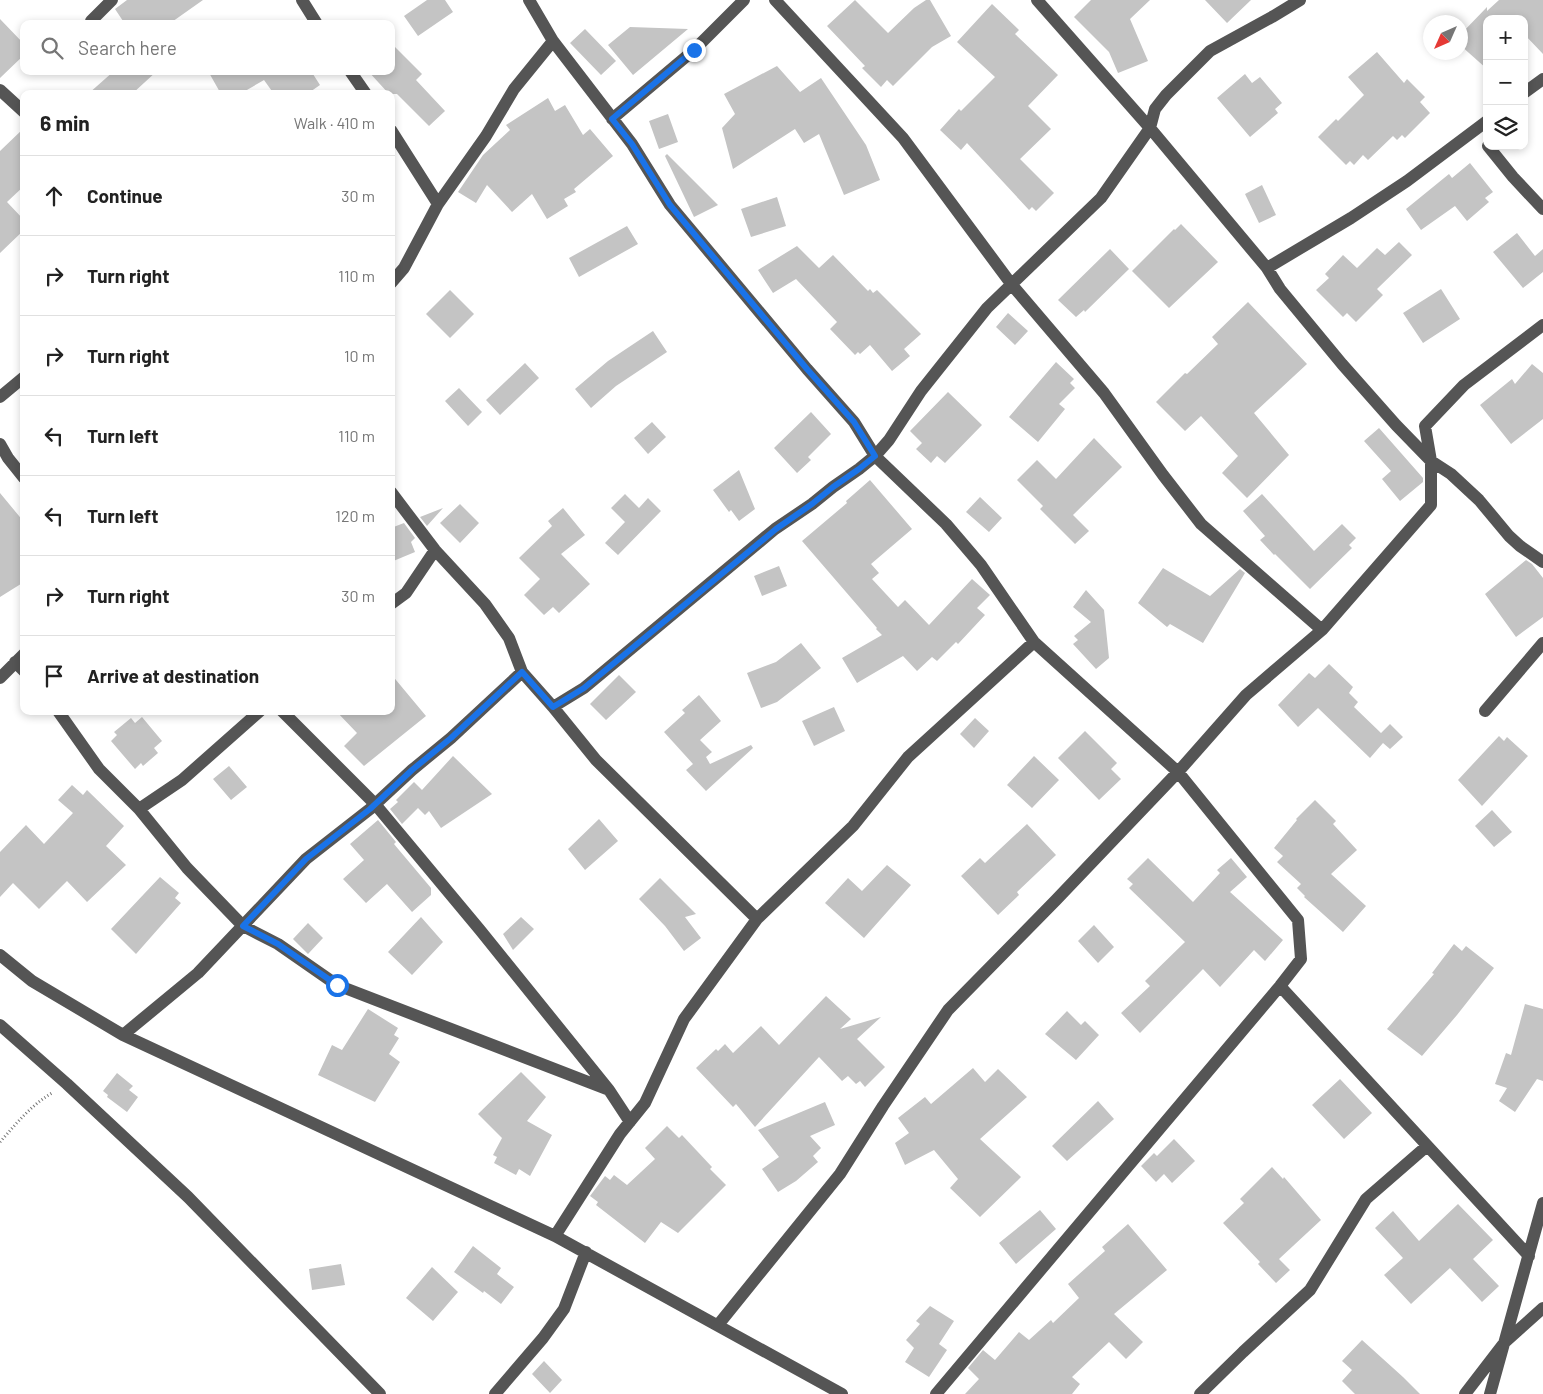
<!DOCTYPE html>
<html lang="en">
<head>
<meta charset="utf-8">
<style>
	body { margin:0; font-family:Barlow,sans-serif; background:#f6f6f6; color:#222 }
	.controls { position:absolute; right:15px; top:15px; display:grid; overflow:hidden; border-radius:10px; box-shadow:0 2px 8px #0003 }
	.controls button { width:45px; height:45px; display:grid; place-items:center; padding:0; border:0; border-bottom:1px solid #e0e0e0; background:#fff; color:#222; font:25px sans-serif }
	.compass { position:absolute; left:1423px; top:15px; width:45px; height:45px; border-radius:50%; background:#fff; box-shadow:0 2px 8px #0003; rotate:225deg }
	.stop { position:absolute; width:15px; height:15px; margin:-11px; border:4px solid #1a73e8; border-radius:50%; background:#fff }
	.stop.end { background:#1a73e8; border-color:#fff; box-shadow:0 1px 5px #0008 }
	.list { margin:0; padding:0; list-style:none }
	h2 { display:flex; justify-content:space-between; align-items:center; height:65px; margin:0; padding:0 20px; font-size:21px }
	h2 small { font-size:16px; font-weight:400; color:#767676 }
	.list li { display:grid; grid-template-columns:32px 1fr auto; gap:15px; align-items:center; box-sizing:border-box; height:80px; padding:0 20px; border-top:1px solid #e0e0e0 }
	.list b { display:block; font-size:19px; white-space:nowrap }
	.list em { font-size:16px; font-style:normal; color:#767676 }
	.icon { flex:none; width:28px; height:28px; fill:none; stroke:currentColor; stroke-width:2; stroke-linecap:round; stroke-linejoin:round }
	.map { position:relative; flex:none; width:1543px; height:1394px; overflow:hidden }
	.search { position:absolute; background:#fff; box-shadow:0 2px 8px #0003; left:20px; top:20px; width:375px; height:55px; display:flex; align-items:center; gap:12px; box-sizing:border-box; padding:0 18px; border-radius:10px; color:#767676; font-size:19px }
	.panel { position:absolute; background:#fff; box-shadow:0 2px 8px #0003; left:20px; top:90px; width:375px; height:625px; border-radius:10px }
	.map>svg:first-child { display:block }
	.building { fill:#c4c4c4 }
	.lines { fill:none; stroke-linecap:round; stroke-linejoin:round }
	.path { stroke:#777; stroke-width:3; stroke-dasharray:1 2.5; stroke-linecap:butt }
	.minor { stroke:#555; stroke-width:12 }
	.route { stroke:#1a73e8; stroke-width:6 }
</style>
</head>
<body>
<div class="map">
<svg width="1543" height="1394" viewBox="0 0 1543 1394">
	<rect width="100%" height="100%" fill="#fff"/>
	<path class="building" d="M127,0H203L169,24H125L115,9Z
		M427,0H445L453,12L418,36L404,16Z
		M855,0L888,33L914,8L926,0H930L951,36L932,47L893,86L887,80L881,87L862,68L865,66L827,26Z
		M1091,0H1150L1130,19L1148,61L1118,73L1109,52L1074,17Z
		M1205,0H1251L1227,23Z
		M1499,0H1543V54L1524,34V19H1487V69L1460,45V35L1487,7V11Z
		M992,4L1019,30L1015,34L1058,75L1028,106L1051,129L1020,159L1054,193L1036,211L1032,207L1029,210L967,143L961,150L940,130L959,109L961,111L995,77L957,42Z
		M0,19L24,44V55L0,78Z
		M630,27L688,29L633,75L608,45Z
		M585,29L616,61L601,75L570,43Z
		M391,43L422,74L416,80L445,111L429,126L397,94H389L368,71H391Z
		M1377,52L1404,83L1407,79L1425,97L1420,102L1430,113L1405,138L1402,135L1397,140L1393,136L1368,160L1363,155L1354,165L1350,161L1346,165L1318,137L1336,119L1338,121L1364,95L1348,77Z
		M777,66L800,92L821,78L866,145L880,180L844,195L819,134L804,143L795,129L733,169L722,128L735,114L724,94Z
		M114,71H157L132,94H88Z
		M208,71H311L320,85L307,94H274L264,80L240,94H221Z
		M1245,74L1252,83L1260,77L1282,103L1275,109L1278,113L1250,137L1217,98Z
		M548,98L555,111L565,105L583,135L590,129L613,156L574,189L576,192L564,199L568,206L547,219L532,194L512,212L487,185L476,203L458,192L483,155L510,130L506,125Z
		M668,114L678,142L659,149L649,121Z
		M24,128V186L7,202L24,220V230L0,253V151Z
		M667,154L718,205L694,217L665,156Z
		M1470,163L1493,192L1485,198L1489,202L1467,221L1455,206L1421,230L1406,209L1449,174L1452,178Z
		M1262,185L1276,215L1259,223L1245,194Z
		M777,197L786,226L751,237L741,209Z
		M1181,224L1218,262L1169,308L1132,271L1174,229L1175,230Z
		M627,226L638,244L579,277L569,258Z
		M1517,233L1535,256L1543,249V272L1523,288L1493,252Z
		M1399,242L1412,255L1377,289L1383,295L1356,322L1347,313L1343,317L1316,290L1329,278L1325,274L1343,255L1357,268L1377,248L1385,255Z
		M797,246L819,268L833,255L868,291L870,289L873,293L877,290L921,334L904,349L910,356L892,371L870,345L860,354L858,352L855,355L830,329L837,322L796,279L773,293L758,270Z
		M1110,249L1129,269L1085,312L1084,310L1076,317L1058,300Z
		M1441,289L1460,319L1423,343L1403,313Z
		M450,290L474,314L450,338L426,314Z
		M1248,302L1307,364L1254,413L1289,455L1247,498L1222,473L1238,456L1201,416L1185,431L1156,402L1185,373L1187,374L1218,344L1212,337Z
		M1008,313L1028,331L1015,345L996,327Z
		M653,331L667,352L616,386L591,408L575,389L608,361Z
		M1056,362L1074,379L1070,383L1075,388L1059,404L1065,409L1038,442L1009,417Z
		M525,363L539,378L500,415L486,400Z
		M1532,364L1543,373V419L1511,444L1480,405L1512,379L1515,384Z
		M459,388L482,412L468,426L445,401Z
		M948,392L982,425L945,463L937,456L931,463L916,449L922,443L910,431Z
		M811,412L831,434L808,457L811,460L797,473L774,448Z
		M652,422L666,437L648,454L634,438Z
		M1379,428L1423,478V482L1400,501L1382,479L1391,471L1364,441Z
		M1094,438L1122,467L1073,515L1089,531L1075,544L1040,509L1043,506L1017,480L1037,460L1056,479Z
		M739,470L755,509L739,521L731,510L729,512L713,490Z
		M870,480L912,529L871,564L879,573L872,579L898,607L905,600L929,625L972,579L990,595L977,608L985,615L958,644L956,642L937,661L932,657L917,671L903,656L857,683L842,658L882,635L876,629L877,628L802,541L847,503L846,501Z
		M0,493L24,522V582L0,597Z
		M625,494L639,508L648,498L661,511L618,555L605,543L625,522L611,508Z
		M1262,494L1314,551L1342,524L1356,538L1349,545L1352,548L1310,589L1275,554L1274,555L1260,540L1265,536L1243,511Z
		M980,497L1002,518L989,532L966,512Z
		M460,504L479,523L460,543L440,523Z
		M443,508L427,526L420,517Z
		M563,508L585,535L561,554L590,584L559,613L553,607L544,615L524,595L540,579L519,558L552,526L548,521Z
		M404,523L415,538L411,542L415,552L391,562V528Z
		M1526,560L1532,564L1543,578V617L1516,637L1485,594Z
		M779,566L787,586L762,596L754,576Z
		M1163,568L1210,596L1240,569L1245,573L1203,643L1170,624L1167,627L1138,603Z
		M1086,590L1104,610L1109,658L1096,669L1073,644L1078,640L1074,636L1091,622L1073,607Z
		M801,643L821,668L777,702L761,708L747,673L776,662Z
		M1329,664L1353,687L1349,693L1358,702L1354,707L1381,733L1390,724L1403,737L1390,749L1383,743L1370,758L1318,708L1298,727L1278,705L1309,673L1315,678Z
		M391,674L426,716L364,766L344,746L357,733L336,711H391Z
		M619,675L636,692L606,720L590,704Z
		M699,695L721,721L700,740L712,752L706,757L710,764L751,745L753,748L706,791L686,770L693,764L664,732L685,713L682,710Z
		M834,707L845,731L814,746L802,721Z
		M142,717L162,741L154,748L158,753L143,766L141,763L135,769L111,741L117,735L114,732L131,718L135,723Z
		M975,718L989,731L974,748L960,734Z
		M1085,731L1117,763L1111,769L1121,779L1099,800L1058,758Z
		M1499,736L1504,741L1507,737L1528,756L1482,806L1458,780Z
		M453,756L492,794L441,828L429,811L425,815L418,808L402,824L390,809L398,802L396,800L414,782L422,790Z
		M1034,756L1059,780L1032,808L1007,785Z
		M229,766L247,787L231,800L213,779Z
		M72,785L83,795L87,790L124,826L106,846L126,865L87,902L67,881L39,909L13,883L0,897V852L26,825L44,844L73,813L58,800Z
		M1315,800L1336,821L1333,824L1357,850L1331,874L1366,906L1343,932L1304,897L1305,896L1297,888L1301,884L1277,862L1283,856L1274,848L1297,820L1296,819Z
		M1492,810L1512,832L1494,847L1475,826Z
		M599,819L618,841L585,870L568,849Z
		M378,820L396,842L394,844L399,850L431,888V895L412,912L387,884L366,903L343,879L364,860L350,844Z
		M1027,824L1056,855L1017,892L1019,895L998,915L961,876L980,858L985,863Z
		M1148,858L1193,902L1220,873L1217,870L1231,858L1247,877L1230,892L1283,940L1265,961L1254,950L1220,987L1203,969L1140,1033L1121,1013L1150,986L1145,981L1185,942L1129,888L1133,884L1127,879Z
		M887,865L911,885L864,938L825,903L848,878L862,891Z
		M160,877L179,893L175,898L181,903L136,954L111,929Z
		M660,878L696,914L685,917L701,938L684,951L665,926L639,899Z
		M421,917L443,942L412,975L388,952Z
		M521,917L534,929L513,950L503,934Z
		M308,923L323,938L308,954L293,939Z
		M1094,925L1114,947L1098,963L1078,941Z
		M1454,944L1462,951L1466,946L1494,968L1457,1015L1422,1056L1387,1029L1434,974L1432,973Z
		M826,996L851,1019L840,1029L881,1017L857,1039L885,1067L865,1087L860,1081L856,1084L848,1076L842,1081L819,1057L755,1127L736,1104L733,1107L696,1068L716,1049L718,1051L725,1044L733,1053L761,1026L779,1045Z
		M1525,1004L1543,1009V1081L1537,1079L1515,1112L1499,1101L1507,1088L1495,1084L1506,1053L1511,1055Z
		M368,1009L398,1028L394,1035L399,1038L389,1054L400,1062L375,1102L318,1075L332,1045L342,1050Z
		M1067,1011L1081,1025L1085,1021L1099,1035L1076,1060L1045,1034Z
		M973,1068L985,1082L998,1069L1027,1097L980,1139L1021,1177L980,1217L950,1188L958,1179L934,1150L905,1165L895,1143L909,1133L898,1118L925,1097L931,1104Z
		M521,1072L546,1097L527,1121L552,1135L530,1176L519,1169L516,1175L494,1163L497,1157L493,1155L502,1138L478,1114Z
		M117,1073L133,1086L129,1090L138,1097L127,1112L107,1097L108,1095L103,1091Z
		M1340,1079L1372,1113L1344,1139L1312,1105Z
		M1098,1101L1114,1119L1067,1161L1052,1146Z
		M825,1102L835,1125L810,1136L821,1148L813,1156L818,1162L796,1181L778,1192L762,1169L779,1157L758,1130Z
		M667,1126L679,1138L682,1135L712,1167L710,1169L726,1185L678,1233L661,1222L645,1243L596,1205L598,1202L590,1196L605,1176L610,1180L614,1175L627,1185L655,1159L645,1148Z
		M1174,1139L1195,1161L1172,1183L1164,1174L1156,1182L1141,1166L1154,1153L1157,1156Z
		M1272,1167L1283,1179L1284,1177L1321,1220L1279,1259L1290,1270L1276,1283L1258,1264L1260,1262L1223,1223L1244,1203L1240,1199Z
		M1458,1204L1493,1240L1473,1259L1499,1286L1482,1302L1450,1268L1411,1304L1384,1275L1403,1258L1375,1228L1393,1211L1419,1241Z
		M1040,1210L1056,1229L1016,1264L999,1243Z
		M1128,1224L1167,1270L1114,1314L1143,1342L1126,1359L1109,1342L1072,1377L1080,1384L1072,1394H965L979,1379L968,1368L983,1350L995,1360L1019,1332L1029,1340L1051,1320L1053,1323L1079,1298L1068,1284L1105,1251L1102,1247Z
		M473,1246L501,1268L497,1274L514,1287L501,1304L484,1291L483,1293L454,1272Z
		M341,1264L345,1285L312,1290L309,1269Z
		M432,1267L458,1292L433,1321L406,1298Z
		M930,1306L954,1321L939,1344L947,1350L929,1377L905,1362L914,1348L906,1340L920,1324L916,1321Z
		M1362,1340L1403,1377L1420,1394H1355L1342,1381L1352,1370L1342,1361Z
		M544,1361L562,1380L550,1393L532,1374Z"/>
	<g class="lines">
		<path class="path" d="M0,1142C16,1124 31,1105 52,1093"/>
		<path class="minor" d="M302,0L317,24
			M775,0L903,138L1012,285L1104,393L1163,475L1201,524L1322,630
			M1300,0L1272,17L1210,51L1166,95L1155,109L1150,128L1267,268L1280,289L1342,364L1396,425L1431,461L1451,474L1479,500L1509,536L1520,546L1543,562
			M91,21L112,0
			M553,41L632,144L670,205L807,369L854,422L875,456L946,524L981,565L1034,642
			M350,71L366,94
			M0,90L24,112
			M1524,93L1543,79
			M612,119L694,50L744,0
			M391,130L438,204
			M1488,146L1513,177L1543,209
			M1267,268L1351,218L1407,181L1487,121
			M391,283L404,268L438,204L486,136L514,89L553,41L529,0
			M0,397L24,377
			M0,444L8,458L24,478
			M391,492L435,550L485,604L509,638L522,672L553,707L584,688L775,529L812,504L833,487L859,469L875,456L889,440L921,391L987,308L1101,198L1150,128L1037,0
			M391,604L406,593L435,550
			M15,662L24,671
			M0,678L24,654
			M553,707L596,760L757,919
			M58,711L99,769L139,809L187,868L243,926L278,944L337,985L609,1090
			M282,711L375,804L480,930L609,1090L630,1122
			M1485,711L1543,643
			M139,809L182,780L260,711
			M0,955L32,981L123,1035L555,1236L842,1394
			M1280,986L1529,1256
			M0,1025L67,1084L188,1197L380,1394
			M123,1035L198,973L306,859L370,809L412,770L451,738L522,672
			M555,1236L620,1134L645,1103L684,1019L757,919L853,826L908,757L1034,642L1178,772L1246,695L1322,630L1431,505V461L1425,426L1464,385L1543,325
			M718,1325L840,1174L883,1106L948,1010L1056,900L1178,772L1298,920L1301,959L1280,986L936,1394
			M495,1394L543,1338L564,1309L586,1252
			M1200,1394L1243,1352L1310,1290L1366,1199L1427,1146
			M1465,1394L1505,1342L1543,1308
			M1490,1394L1543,1203"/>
	</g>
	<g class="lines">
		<path class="route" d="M337,985L278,944L243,926L306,859L370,809L412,770L451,738L522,672L553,707L584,688L776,529L812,504L833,487L859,469L875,456L854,422L807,369L670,205L632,144L612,119L694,50"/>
	</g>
</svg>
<div class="controls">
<button>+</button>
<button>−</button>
<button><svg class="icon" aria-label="layers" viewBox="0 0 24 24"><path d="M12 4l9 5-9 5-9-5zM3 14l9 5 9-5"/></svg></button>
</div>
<svg class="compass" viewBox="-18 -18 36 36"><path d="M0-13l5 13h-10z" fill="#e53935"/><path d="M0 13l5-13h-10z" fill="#767676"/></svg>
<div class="stop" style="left:337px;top:985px"></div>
<div class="stop end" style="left:694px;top:50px"></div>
<div class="search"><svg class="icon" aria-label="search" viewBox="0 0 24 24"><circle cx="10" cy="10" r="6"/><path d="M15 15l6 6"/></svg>Search here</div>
<section class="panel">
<h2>6 min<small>Walk · 410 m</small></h2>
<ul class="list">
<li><svg class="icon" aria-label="ahead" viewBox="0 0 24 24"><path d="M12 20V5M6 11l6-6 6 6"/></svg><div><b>Continue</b></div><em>30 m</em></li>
<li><svg class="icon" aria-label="right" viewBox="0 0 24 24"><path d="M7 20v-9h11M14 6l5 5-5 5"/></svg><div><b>Turn right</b></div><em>110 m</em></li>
<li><svg class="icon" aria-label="right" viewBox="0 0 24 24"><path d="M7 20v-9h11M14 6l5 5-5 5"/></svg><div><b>Turn right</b></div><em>10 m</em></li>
<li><svg class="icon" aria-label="left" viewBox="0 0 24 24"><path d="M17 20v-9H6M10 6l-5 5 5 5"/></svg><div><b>Turn left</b></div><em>110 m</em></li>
<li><svg class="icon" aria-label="left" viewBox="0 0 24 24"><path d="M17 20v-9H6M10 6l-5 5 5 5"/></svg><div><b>Turn left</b></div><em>120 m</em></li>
<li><svg class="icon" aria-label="right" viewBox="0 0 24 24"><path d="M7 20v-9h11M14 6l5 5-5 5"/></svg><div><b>Turn right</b></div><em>30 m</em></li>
<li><svg class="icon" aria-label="arrive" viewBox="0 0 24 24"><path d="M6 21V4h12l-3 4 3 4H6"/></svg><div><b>Arrive at destination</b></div></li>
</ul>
</section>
</div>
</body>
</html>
